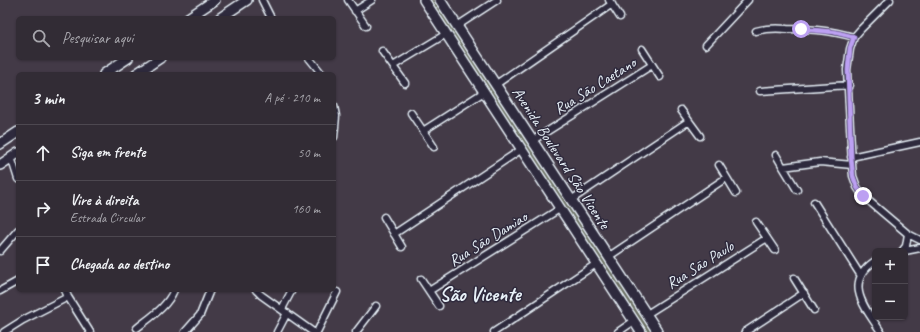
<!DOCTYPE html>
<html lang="pt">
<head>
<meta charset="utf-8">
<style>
	body { margin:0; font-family:Caveat,sans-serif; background:#3d3841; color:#f1f3f6 }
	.controls { position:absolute; right:12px; bottom:12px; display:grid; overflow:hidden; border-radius:6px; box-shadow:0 1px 3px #0004 }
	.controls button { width:36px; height:36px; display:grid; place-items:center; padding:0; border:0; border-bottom:1px solid #4d4850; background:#322c35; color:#f1f3f6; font:20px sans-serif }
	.stop { position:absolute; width:12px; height:12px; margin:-9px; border:3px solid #bca0f2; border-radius:50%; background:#fff }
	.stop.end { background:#bca0f2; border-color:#fff; box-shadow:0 1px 4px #0008 }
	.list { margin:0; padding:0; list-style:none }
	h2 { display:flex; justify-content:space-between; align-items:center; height:52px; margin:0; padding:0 16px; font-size:17px }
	h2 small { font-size:13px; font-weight:400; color:#a8a7ad }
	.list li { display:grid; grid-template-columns:26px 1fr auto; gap:12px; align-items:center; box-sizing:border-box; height:56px; padding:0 16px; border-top:1px solid #4d4850 }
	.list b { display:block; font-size:15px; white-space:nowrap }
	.list p { margin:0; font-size:13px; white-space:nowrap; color:#a8a7ad }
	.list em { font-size:13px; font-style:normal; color:#a8a7ad }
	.icon { flex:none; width:22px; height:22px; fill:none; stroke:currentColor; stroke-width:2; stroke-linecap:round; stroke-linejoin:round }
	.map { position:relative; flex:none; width:920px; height:332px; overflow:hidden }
	.search { position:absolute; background:#322c35; box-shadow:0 1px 3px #0004; left:16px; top:16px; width:320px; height:44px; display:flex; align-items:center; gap:10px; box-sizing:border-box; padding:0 14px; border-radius:6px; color:#a8a7ad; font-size:15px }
	.panel { position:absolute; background:#322c35; box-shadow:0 1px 3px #0004; left:16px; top:72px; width:320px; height:220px; border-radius:6px }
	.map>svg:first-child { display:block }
	.green { fill:#666b5d; stroke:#a7aeaa }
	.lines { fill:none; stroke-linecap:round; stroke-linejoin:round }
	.street-casing { stroke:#e8f1f8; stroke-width:9 }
	.secondary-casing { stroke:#e8f1f8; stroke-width:12 }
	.street { stroke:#2f2a3d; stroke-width:6 }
	.secondary { stroke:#2f2a3d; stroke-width:9 }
	.route { stroke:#bca0f2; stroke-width:5 }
	.labels { text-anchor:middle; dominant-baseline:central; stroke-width:3; stroke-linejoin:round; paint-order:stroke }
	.street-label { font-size:16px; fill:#e8f1f8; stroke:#2f2a3d }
	.district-label { font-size:20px; font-weight:bold; fill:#e8f1f8; stroke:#2f2a3d }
</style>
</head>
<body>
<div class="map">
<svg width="920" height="332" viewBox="0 0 920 332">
	<rect width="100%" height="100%" fill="#433a47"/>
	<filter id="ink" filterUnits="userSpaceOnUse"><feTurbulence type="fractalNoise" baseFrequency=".025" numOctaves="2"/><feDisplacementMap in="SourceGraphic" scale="8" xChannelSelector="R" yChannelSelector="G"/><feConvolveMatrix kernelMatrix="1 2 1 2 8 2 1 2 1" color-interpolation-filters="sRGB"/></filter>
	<g filter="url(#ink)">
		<path class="green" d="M426,0H436L656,332H642Z"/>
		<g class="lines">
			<defs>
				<path id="street" d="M262,0L271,18
					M348,0L366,26
					M609,0L620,17
					M890,0L861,29L854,37L850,49L847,70L852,165L853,176L857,187L863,196L908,234L906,246L902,251
					M355,11L372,0
					M457,26L497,0
					M756,31C767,28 776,28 787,29C813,29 829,30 854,37
					M706,45L748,0
					M642,49L660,77
					M382,51L405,83
					M309,58L322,74
					M393,66L446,34
					M495,85L612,4
					M760,91L849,85
					M334,106L336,116L334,137
					M681,110L700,136
					M411,113L434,147
					M423,131L484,92
					M532,141L652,65
					M776,155L783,167L820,162L852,165
					M11,157L18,179
					M851,157L920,142
					M719,165L736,193
					M783,167L797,190
					M571,200L689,121
					M814,202L861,276
					M384,217L402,247
					M756,222L775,250
					M394,234L522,149
					M908,234L920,240
					M0,251L18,230
					M905,251L920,248
					M608,257L726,178
					M875,261C842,283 866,309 881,332
					M794,278L814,310
					M421,279L439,306
					M65,290L68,297L90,332
					M256,290L261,295L313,332
					M0,291L18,281
					M429,291L561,208
					M282,309L292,290
					M647,314L767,238
					M137,328C151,317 167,307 174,290
					M4,332L23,320L68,297
					M185,332L200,315L210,290
					M277,332L287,313
					M317,332L337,292
					M356,332L376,306
					M494,332L596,264
					M618,332L634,321
					M745,332L804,293"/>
				<path id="secondary" d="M424,0L641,332
					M440,0L658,332
					M188,18L215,0
					M220,18L247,0
					M104,74L128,58
					M136,74L160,58
					M0,144L18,132
					M0,165L18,153"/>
			</defs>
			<use href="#street" class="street-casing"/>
			<use href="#secondary" class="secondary-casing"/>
			<use href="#street" class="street"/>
			<use href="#secondary" class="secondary"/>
		</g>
	</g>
	<g class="lines" filter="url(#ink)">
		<path class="route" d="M801,29L834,32L854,37L850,48L848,70L851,157L853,176L857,187L863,196"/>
	</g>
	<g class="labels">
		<g class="street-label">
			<text transform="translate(595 86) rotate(-32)">Rua Sāo Caetano</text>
			<text transform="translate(561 158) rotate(57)">Avenida Boulevard São Vicente</text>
			<text transform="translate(488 239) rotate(-32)">Rua Sāo Damiao</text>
			<text transform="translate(700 265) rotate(-32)">Rua Sāo Paulo</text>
		</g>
		<g class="district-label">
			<text x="480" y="294">São Vicente</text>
		</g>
	</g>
</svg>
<div class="controls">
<button>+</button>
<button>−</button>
</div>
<div class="stop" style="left:801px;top:29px"></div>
<div class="stop end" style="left:863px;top:196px"></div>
<div class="search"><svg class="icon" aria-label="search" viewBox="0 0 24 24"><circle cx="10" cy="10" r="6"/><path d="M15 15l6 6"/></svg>Pesquisar aqui</div>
<section class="panel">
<h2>3 min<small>A pé · 210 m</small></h2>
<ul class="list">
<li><svg class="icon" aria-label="ahead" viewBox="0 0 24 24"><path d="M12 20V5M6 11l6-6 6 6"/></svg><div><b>Siga em frente</b></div><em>50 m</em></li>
<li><svg class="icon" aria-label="right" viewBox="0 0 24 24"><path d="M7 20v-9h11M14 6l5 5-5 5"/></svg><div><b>Vire à direita</b><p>Estrada Circular</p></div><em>160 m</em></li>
<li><svg class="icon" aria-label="arrive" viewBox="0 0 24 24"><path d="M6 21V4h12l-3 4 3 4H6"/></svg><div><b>Chegada ao destino</b></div></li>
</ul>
</section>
</div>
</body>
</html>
